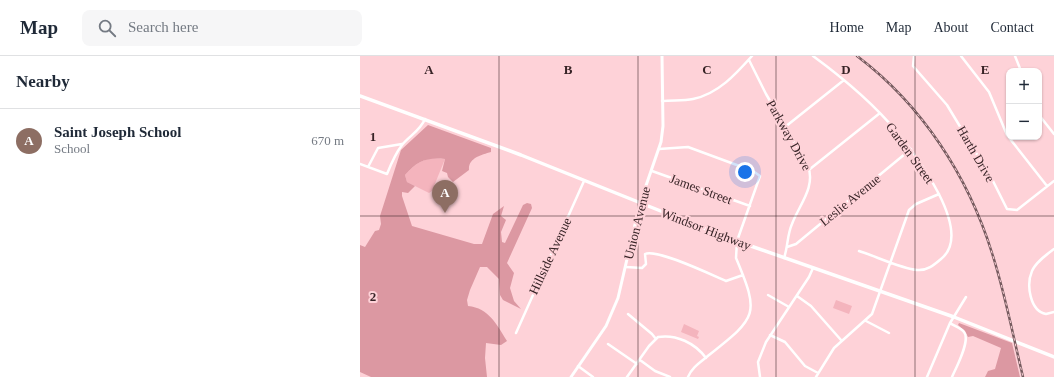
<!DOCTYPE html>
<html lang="en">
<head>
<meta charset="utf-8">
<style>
	body { margin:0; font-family:"Times New Roman",serif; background:#f6f6f7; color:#1f2937 }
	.controls { position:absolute; right:12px; top:12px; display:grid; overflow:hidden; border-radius:8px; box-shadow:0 1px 3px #0004 }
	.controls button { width:36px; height:36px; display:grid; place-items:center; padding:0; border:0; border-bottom:1px solid #e0e1e3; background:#fff; color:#1f2937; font:20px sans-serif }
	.you { position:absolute; left:385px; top:116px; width:14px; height:14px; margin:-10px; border:3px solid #fff; border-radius:50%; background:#1a73e8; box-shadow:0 0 0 6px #1a73e833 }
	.badge { display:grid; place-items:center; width:26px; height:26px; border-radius:50%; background:#7c3aed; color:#fff; font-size:13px; font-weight:700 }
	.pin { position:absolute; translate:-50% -33px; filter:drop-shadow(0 1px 2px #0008) }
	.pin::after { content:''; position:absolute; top:21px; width:14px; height:12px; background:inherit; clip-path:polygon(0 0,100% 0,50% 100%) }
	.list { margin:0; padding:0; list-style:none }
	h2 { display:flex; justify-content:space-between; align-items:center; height:52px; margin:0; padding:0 16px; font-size:17px }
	h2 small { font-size:13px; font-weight:400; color:#747a83 }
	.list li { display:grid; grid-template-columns:26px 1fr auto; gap:12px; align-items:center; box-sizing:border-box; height:64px; padding:0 16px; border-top:1px solid #e0e1e3 }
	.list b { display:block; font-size:15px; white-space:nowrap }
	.list p { margin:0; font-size:13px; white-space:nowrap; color:#747a83 }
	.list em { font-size:13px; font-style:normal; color:#747a83 }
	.icon { flex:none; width:22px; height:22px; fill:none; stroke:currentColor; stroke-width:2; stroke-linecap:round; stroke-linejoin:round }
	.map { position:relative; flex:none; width:694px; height:321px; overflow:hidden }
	header { display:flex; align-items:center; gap:24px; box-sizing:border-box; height:56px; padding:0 20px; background:#fff; border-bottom:1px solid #e0e1e3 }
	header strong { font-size:19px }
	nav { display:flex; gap:22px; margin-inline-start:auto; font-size:14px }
	.search { width:280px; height:36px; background:#f6f6f7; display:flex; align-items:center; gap:10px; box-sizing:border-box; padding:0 14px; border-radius:8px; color:#747a83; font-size:15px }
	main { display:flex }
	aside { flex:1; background:#fff }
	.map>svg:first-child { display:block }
	.green { fill:#f4b4bd }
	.forest { fill:#dc98a2 }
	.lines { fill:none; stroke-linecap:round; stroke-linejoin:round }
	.minor { stroke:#fff; stroke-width:2.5 }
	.tertiary { stroke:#fff; stroke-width:3 }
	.secondary { stroke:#fff; stroke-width:3.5 }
	.rail-casing { stroke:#755a5e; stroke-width:2.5 }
	.rail { stroke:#fed2d8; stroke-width:1; stroke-dasharray:3; stroke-linecap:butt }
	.grid { fill:none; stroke:#372326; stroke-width:1; stroke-opacity:0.55 }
	.labels { text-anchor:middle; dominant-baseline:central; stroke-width:4; stroke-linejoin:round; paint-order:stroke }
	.street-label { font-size:13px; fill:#372326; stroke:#fed2d8 }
	.grid-label { font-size:13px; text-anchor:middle; font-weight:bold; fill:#372326; stroke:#fed2d8; stroke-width:4; stroke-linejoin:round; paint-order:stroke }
</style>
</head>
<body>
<header>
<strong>Map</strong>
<div class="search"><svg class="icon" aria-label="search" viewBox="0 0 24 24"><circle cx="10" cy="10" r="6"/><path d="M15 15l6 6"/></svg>Search here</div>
<nav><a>Home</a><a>Map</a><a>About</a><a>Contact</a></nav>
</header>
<main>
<aside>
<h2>Nearby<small></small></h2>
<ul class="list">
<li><span class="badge" style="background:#8d6e63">A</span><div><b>Saint Joseph School</b><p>School</p></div><em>670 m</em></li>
</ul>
</aside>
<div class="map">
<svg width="694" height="321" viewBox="0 0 694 321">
	<rect width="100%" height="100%" fill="#fed2d8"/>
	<path class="green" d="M71,102L85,103L72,135L69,137L47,126L45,119C53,110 59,105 71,102Z
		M476,244L492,250L489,258L473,252Z
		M324,268L339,275L337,280L339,281L338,283L321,276Z"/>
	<path class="forest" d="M68,69L131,92V96C121,99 108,102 109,114L93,126L88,121L87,117L82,115L85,103C67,101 57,105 45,119L47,126L55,130L48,137L42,136V140L52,170L114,188H122L133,158L144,150L141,160L146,164L141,176L142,186L145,187L163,149L167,147L171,148L172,152L147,207L154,217L150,232L154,245L161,253L143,244L140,239L139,223L127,211H120L110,234L107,244L108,250C129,252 137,269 147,285L141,289L126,287L125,302L127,321H11L0,316V189L5,191L15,175L19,174L21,168L20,160L41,94Z
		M599,267L652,287L660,321H625L628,315L635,313L641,292L613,280L608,281L605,275L598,269Z"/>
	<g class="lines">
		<path class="minor" d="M453,0C483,22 513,47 537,76C556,99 615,176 581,203C574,209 567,215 557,214C542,213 515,200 499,195
			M554,0L553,10L587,49L633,125L647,153L657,154L694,125
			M601,0L629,36L647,79L687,130
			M655,0L661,15
			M389,4L406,38L448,110C456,131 439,149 432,168C427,179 428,191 424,202
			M302,45C313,44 324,45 333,43C358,38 376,18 392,0
			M679,59L694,78
			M425,71L484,24
			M299,93L328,91L393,115L400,120L377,185L376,202C400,259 397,261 349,299C341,306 332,311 328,321
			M0,108L27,118C31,108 35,98 42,89C49,80 60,75 65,63
			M8,111L18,92L42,88
			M450,113L520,57
			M292,115L390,150
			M427,191L436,188L551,93
			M694,193C686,199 676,206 672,215C666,229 670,255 686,258L694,256
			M266,211L282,212L286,208L285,198C296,192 352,219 366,225L383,219
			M408,239L429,251
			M437,240L451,250L481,284
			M268,258L292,278L296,283
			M506,265L529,277
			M590,267C594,270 601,272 604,276C611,284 596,312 592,321
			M156,277L224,125
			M410,279L425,286L445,310L458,317
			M248,288L277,308
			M280,304L295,315L310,321
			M218,310L233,321
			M267,321L289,290L298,281C316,278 335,287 346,302
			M400,321L398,306L406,286L449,221L453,212
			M456,321L474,292L512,258L549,154L556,148L579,138
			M567,321L590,267L606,241"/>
		<path class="tertiary" d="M211,321L246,270L258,242L280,147L301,86L303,70L302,0"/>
		<path class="secondary" d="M0,40L161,99L368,182L594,261L694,301"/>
		<defs>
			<path id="rail" d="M497,0C562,49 608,120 632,197C645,237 653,280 663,321"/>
		</defs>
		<use href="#rail" class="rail-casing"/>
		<use href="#rail" class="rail"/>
	</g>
	<path class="grid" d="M139,0V321M278,0V321M416,0V321M555,0V321M0,160H694"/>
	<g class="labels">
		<g class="street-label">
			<text transform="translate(429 79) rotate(61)">Parkway Drive</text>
			<text transform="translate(550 97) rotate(54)">Garden Street</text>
			<text transform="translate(616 98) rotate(60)">Harth Drive</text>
			<text transform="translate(341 133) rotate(20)">James Street</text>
			<text transform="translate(490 144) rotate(-39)">Leslie Avenue</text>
			<text transform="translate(277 167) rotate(-76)">Union Avenue</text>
			<text transform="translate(346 173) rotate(21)">Windsor Highway</text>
			<text transform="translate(190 200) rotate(-65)">Hillside Avenue</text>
		</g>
	</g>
	<g class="grid-label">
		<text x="69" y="18">A</text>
		<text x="208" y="18">B</text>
		<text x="347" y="18">C</text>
		<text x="486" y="18">D</text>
		<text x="625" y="18">E</text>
		<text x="13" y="85">1</text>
		<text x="13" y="245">2</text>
	</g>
</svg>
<div class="controls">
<button>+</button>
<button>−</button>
</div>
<div class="you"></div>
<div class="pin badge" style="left:85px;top:157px;background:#8d6e63">A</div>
</div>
</main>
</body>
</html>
